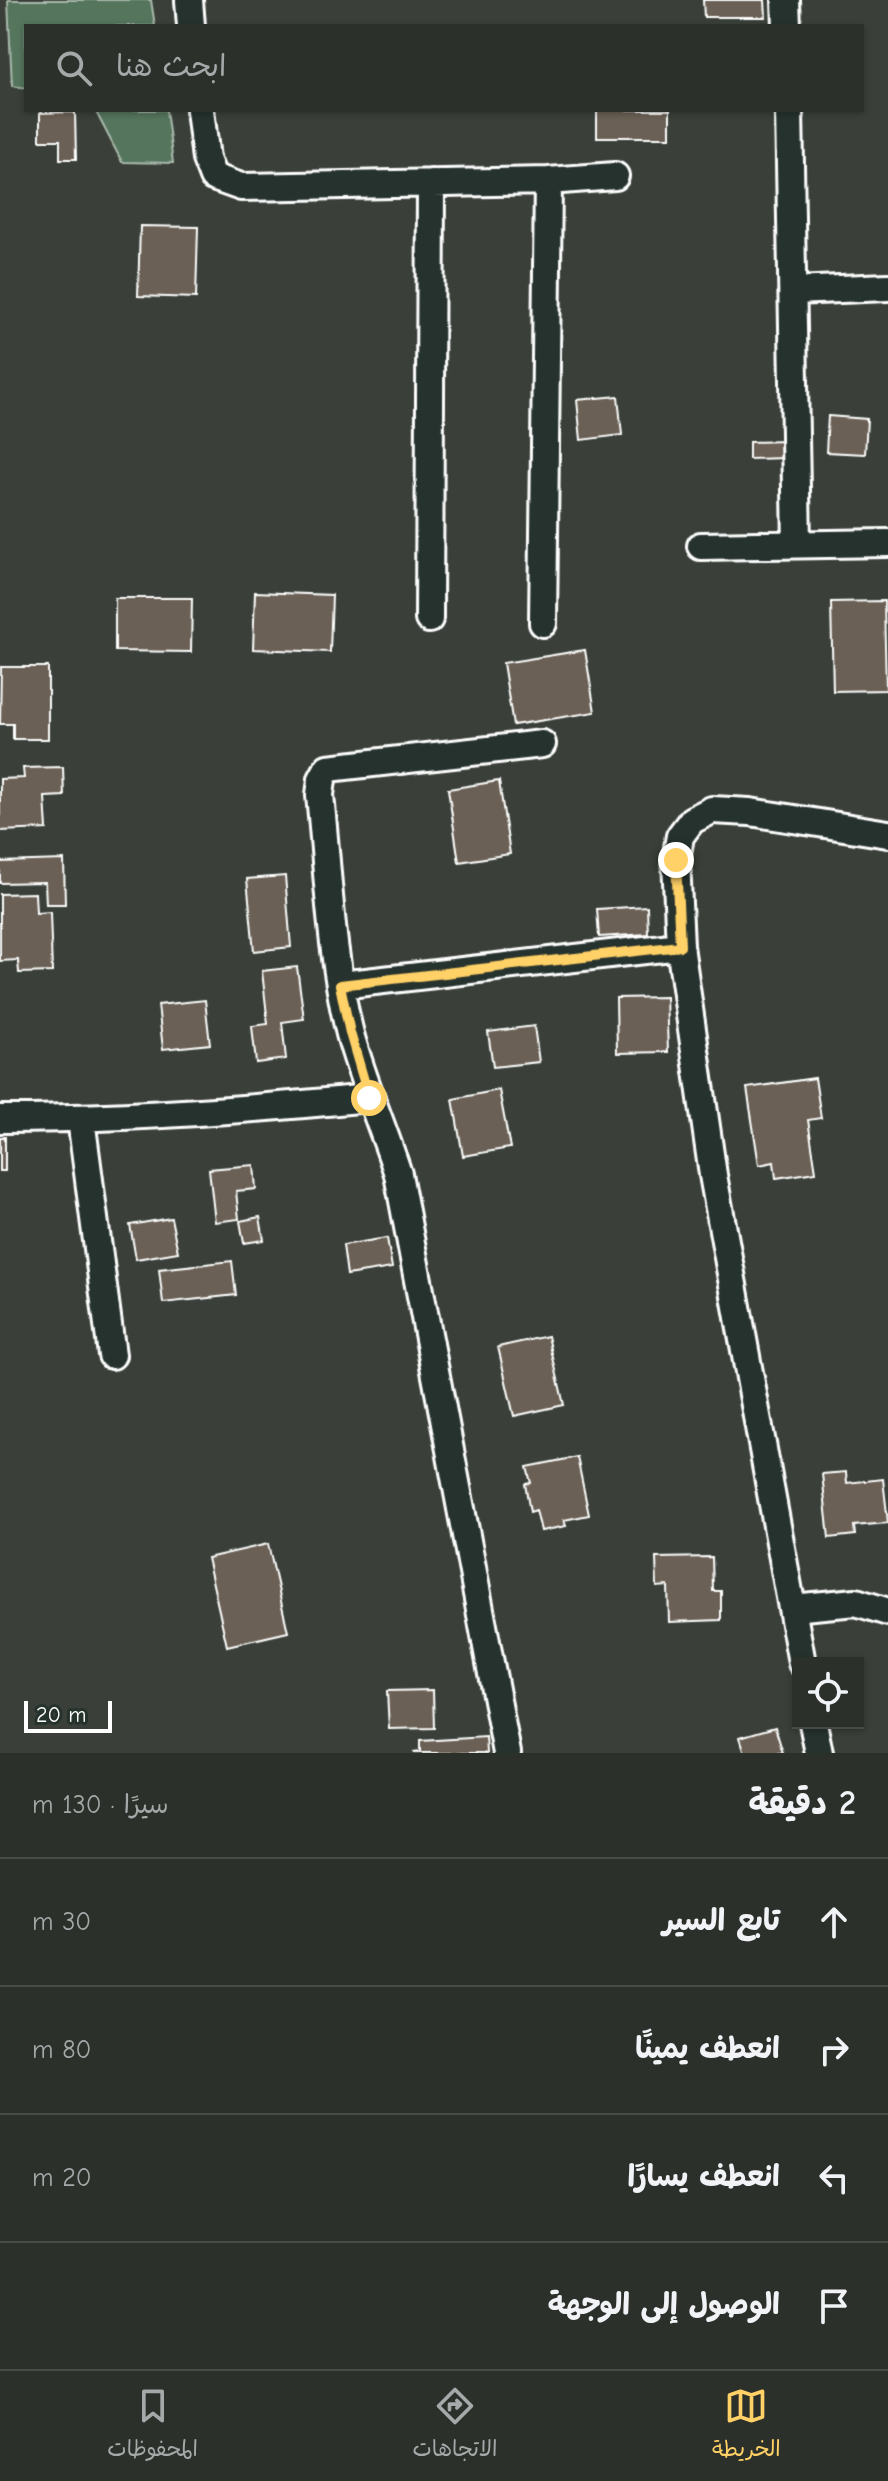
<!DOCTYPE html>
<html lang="ar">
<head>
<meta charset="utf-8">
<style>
	body { margin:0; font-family:"Comic Neue","Playpen Sans Arabic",sans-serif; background:#383c37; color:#f1f3f6; direction:rtl }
	.controls { position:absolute; right:24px; bottom:24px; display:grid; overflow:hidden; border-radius:0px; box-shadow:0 2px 6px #0004 }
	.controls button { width:72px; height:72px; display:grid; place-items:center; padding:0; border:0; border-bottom:2px solid #484b47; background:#2c302b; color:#f1f3f6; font:40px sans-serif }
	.scale { position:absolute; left:24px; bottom:20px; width:88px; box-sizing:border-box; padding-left:8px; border:4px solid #fff; border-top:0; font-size:22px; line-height:28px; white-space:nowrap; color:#fff; -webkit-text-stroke:6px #26332d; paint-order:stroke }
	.stop { position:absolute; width:24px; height:24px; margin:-18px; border:6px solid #ffd166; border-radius:50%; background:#fff }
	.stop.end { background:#ffd166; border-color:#fff; box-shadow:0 2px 8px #0008 }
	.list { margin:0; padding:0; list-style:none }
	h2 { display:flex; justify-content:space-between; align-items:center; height:104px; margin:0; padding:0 32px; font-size:34px }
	h2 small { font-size:26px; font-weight:400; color:#a6a9a9 }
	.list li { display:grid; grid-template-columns:52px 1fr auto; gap:24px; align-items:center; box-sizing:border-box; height:128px; padding:0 32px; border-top:2px solid #484b47 }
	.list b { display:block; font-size:30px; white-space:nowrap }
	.list em { font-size:26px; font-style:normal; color:#a6a9a9 }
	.icon { flex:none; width:44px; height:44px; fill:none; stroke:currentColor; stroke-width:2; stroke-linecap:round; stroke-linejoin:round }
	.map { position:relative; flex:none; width:888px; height:1753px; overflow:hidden; direction:ltr }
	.search { position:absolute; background:#2c302b; box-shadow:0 2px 6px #0004; left:24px; right:24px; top:24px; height:88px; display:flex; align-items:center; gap:20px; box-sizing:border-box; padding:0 28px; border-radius:0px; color:#a6a9a9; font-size:30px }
	.sheet { height:616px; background:#2c302b }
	nav { display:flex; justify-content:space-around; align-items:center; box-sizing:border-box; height:112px; border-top:2px solid #484b47; background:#2c302b; font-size:22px; color:#a6a9a9 }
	nav a { display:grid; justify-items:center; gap:4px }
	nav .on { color:#ffd166 }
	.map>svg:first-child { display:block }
	.green { fill:#55745d; stroke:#aabaae; stroke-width:2 }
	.building { fill:#6a6054; stroke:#fff; stroke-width:2 }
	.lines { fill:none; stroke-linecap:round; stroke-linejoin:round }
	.minor-casing { stroke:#fff; stroke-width:32 }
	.minor { stroke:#26332d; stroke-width:26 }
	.route { stroke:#ffd166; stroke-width:10 }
</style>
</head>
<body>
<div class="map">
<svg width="888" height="1753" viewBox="0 0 888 1753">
	<rect width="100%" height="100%" fill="#3a4039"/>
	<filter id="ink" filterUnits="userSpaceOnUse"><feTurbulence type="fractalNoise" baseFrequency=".0125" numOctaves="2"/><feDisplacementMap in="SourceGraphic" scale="16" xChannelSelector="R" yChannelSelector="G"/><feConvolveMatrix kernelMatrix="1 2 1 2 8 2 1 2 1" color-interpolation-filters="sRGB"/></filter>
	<g filter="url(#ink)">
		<path class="green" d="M8,0H151L155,26H26V88L12,86Z
			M95,110H166L173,163L122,162Z"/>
		<path class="building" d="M703,0H765L766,17H704Z
			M597,110H670V137H597Z
			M75,112L76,159H60V140H40V113Z
			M140,226L198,227L196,298L138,296Z
			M618,396L622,435L581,440L577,400Z
			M828,416L867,419L865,454L826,452Z
			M785,441V458L749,459V442Z
			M255,592L332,595L330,652L253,649Z
			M115,598H192L191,652L115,651Z
			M884,601L886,690L833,691L831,602Z
			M585,650L595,712L513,725L503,663Z
			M1,667H48V739H13V724H0Z
			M63,767L64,796L45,797L47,829L0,831V779L24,778L23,768Z
			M499,781L510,854L459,862L448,789Z
			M64,860L65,904H46L45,882L0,883V862Z
			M285,876L291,947L254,951L247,879Z
			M35,893L36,913L50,912L52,972L19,973L18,960L0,961V894Z
			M647,906L648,934L599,937L597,909Z
			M297,967L304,1019L282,1022L286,1059L256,1063L252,1026L268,1024L262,971Z
			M666,997L668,1052L617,1053L616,998Z
			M205,1000L210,1044L163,1049L158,1005Z
			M534,1026L539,1062L493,1067L488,1032Z
			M815,1078L821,1118L808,1120L816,1172L776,1178L774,1162L759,1165L747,1088Z
			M499,1090L510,1148L463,1156L453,1099Z
			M0,1137H5V1171H0Z
			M254,1165L256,1189L236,1191L239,1219L215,1222L209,1169Z
			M260,1217L264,1240L244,1243L240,1221Z
			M171,1218L178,1252L136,1259L130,1225Z
			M387,1238L392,1268L347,1275L343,1245Z
			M232,1261L236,1295L163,1303L159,1269Z
			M548,1336L564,1405L514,1416L498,1347Z
			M577,1457L589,1515L564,1520L566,1526L541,1531L536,1510L530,1512L525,1484L531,1483L527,1467Z
			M846,1472L847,1483L883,1479L888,1523L854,1526L855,1535L829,1538L822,1474Z
			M268,1544L288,1632L227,1646L207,1558Z
			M712,1557L713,1591H721V1620L669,1622L668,1586L657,1587L656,1558Z
			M433,1690L434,1728L389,1729L387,1691Z
			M775,1727L783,1753H745L740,1737Z
			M486,1737L487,1753H413L420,1752V1741Z"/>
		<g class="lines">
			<defs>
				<path id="minor" d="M189,0L191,26
					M786,0L787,26
					M200,110L206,159L213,177L241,187L548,181L615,176
					M789,110L797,544
					M793,291L888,287
					M701,546L888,543
					M429,619L431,183
					M543,623L548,181
					M340,985L680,946
					M0,1119C123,1119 246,1110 369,1098
					M81,1119L112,1355
					M792,1608L856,1602L888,1612
					M802,1663L713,1175L680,946L676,860L680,836L692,820L712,810L750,812L888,834
					M813,1723L819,1753
					M507,1753L398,1174C383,1127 363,1082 350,1034C331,958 328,873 320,795L322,779L328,768L542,744"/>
			</defs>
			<use href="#minor" class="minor-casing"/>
			<use href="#minor" class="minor"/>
		</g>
	</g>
	<g class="lines" filter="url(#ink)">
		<path class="route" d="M369,1098L350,1033L340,985L680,946L676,860"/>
	</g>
</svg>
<div class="controls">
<button><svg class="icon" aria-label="locate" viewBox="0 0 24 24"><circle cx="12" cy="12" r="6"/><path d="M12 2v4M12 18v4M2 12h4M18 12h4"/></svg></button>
</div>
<div class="scale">20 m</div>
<div class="stop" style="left:369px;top:1098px"></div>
<div class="stop end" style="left:676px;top:860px"></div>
<div class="search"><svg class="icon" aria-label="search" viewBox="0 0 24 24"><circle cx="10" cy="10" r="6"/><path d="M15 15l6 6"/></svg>ابحث هنا</div>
</div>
<section class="sheet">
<h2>2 دقيقة<small>سيرًا · 130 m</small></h2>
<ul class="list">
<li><svg class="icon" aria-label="ahead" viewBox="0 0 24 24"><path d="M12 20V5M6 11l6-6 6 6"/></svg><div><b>تابع السير</b></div><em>30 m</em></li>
<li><svg class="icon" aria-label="right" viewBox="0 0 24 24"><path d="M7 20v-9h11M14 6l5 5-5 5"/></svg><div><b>انعطف يمينًا</b></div><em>80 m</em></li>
<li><svg class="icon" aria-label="left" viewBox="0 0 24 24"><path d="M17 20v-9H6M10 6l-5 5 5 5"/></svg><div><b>انعطف يسارًا</b></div><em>20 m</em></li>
<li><svg class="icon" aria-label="arrive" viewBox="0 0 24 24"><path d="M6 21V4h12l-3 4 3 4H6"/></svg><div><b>الوصول إلى الوجهة</b></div></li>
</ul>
</section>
<nav>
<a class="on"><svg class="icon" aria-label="map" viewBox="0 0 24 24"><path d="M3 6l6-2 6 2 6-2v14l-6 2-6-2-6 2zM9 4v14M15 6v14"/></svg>الخريطة</a>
<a><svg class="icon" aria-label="directions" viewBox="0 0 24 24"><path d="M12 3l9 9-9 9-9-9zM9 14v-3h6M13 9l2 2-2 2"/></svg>الاتجاهات</a>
<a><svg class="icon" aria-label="saved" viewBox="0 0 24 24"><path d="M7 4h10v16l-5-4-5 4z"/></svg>المحفوظات</a>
</nav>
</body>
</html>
